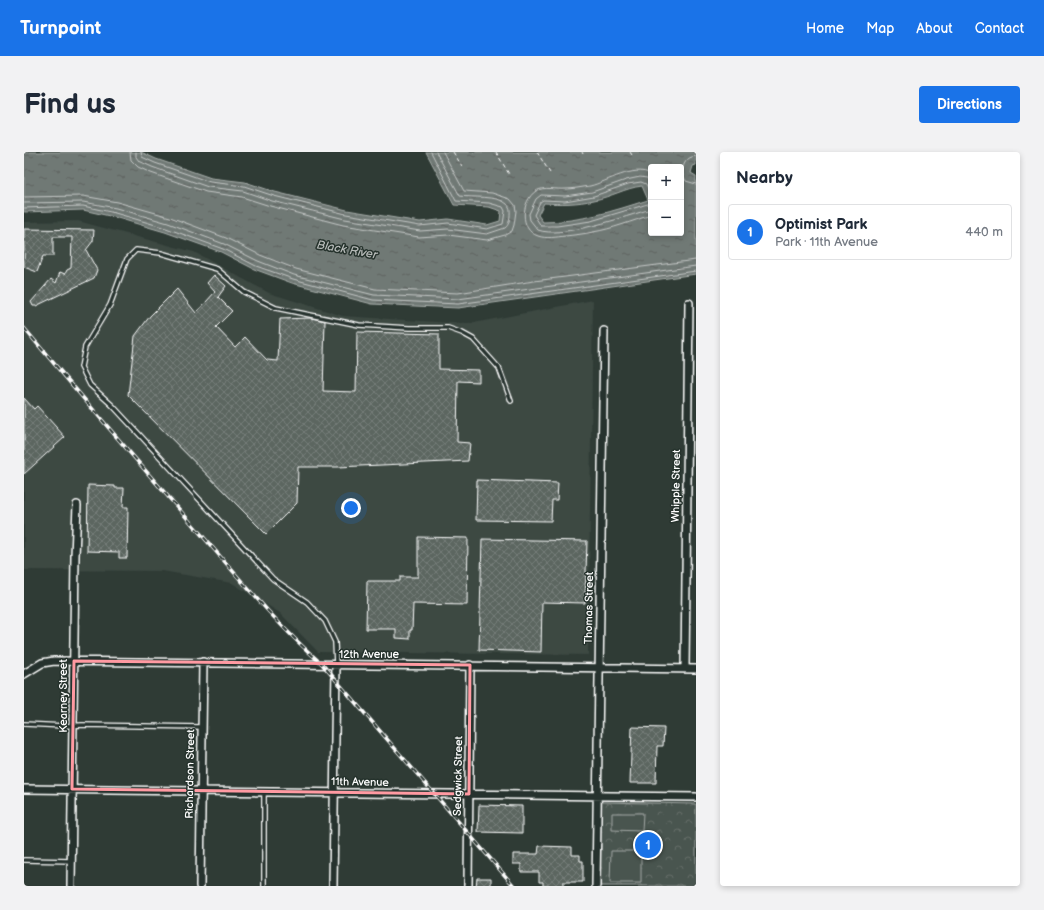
<!DOCTYPE html>
<html lang="en">
<head>
<meta charset="utf-8">
<style>
	body { margin:0; font-family:"Balsamiq Sans",sans-serif; background:#f2f2f3; color:#1f2937 }
	.controls { position:absolute; right:12px; top:12px; display:grid; overflow:hidden; border-radius:4px; box-shadow:0 2px 6px #0003 }
	.controls button { width:36px; height:36px; display:grid; place-items:center; padding:0; border:0; border-bottom:1px solid #e0e1e3; background:#fff; color:#1f2937; font:20px sans-serif }
	.you { position:absolute; left:327px; top:356px; width:14px; height:14px; margin:-10px; border:3px solid #fff; border-radius:50%; background:#1a73e8; box-shadow:0 0 0 6px #1a73e833 }
	.badge { display:grid; place-items:center; width:26px; height:26px; border-radius:50%; background:#1a73e8; color:#fff; font-size:13px; font-weight:700 }
	.pin { position:absolute; translate:-50% -50%; border:2px solid #fff; box-shadow:0 1px 4px #0006 }
	.list { margin:0; padding:0; list-style:none }
	h2 { display:flex; justify-content:space-between; align-items:center; height:52px; margin:0; padding:0 16px; font-size:17px }
	h2 small { font-size:13px; font-weight:400; color:#747a83 }
	.list li { display:grid; grid-template-columns:26px 1fr auto; gap:12px; align-items:center; box-sizing:border-box; height:56px; margin:0 8px 8px; padding:0 8px; border:1px solid #e0e1e3; border-radius:4px }
	.list b { display:block; font-size:15px; white-space:nowrap }
	.list p { margin:0; font-size:13px; white-space:nowrap; color:#747a83 }
	.list em { font-size:13px; font-style:normal; color:#747a83 }
	.map { position:relative; flex:none; width:672px; height:734px; overflow:hidden; border-radius:4px }
	header { display:flex; align-items:center; gap:24px; box-sizing:border-box; height:56px; padding:0 20px; background:#1a73e8; color:#fff }
	header strong { font-size:19px }
	nav { display:flex; gap:22px; margin-inline-start:auto; font-size:14px }
	.intro { display:flex; align-items:center; justify-content:space-between; box-sizing:border-box; height:96px; padding:0 24px }
	h1 { margin:0; font-size:28px }
	.button { padding:10px 18px; border-radius:4px; background:#1a73e8; color:#fff; font-size:14px; font-weight:700 }
	main { display:flex; gap:24px; padding:0 24px }
	aside { flex:1; background:#fff; border-radius:4px; box-shadow:0 2px 6px #0003 }
	.map>svg:first-child { display:block }
	.built { fill:#3c4842 }
	.forest { fill:url(#forest-crowns); stroke:#a4aaa7 }
	.pitch { fill:#4a544f; stroke:#a4aaa7 }
	.water { fill:url(#water-ripples); stroke:#a9afac; fill-rule:evenodd }
	.lines { fill:none; stroke-linecap:round; stroke-linejoin:round }
	.shore { stroke:#c6c9c8; stroke-width:1 }
	.building { fill:url(#building-cross-hatch); stroke:#fff }
	.lane-casing { stroke:#fff; stroke-width:6 }
	.street-casing { stroke:#fff; stroke-width:10 }
	.path { stroke:#fff; stroke-width:1; stroke-dasharray:4 3; stroke-linecap:butt }
	.lane { stroke:#26332d; stroke-width:3.5 }
	.street { stroke:#26332d; stroke-width:7 }
	.rail-casing { stroke:#fff; stroke-width:3.5 }
	.rail { stroke:#26332d; stroke-width:2; stroke-dasharray:6; stroke-linecap:butt }
	.marked { fill:none; stroke:#ff9aa2; stroke-width:3; stroke-linejoin:round }
	.labels { text-anchor:middle; dominant-baseline:central; stroke-width:3; stroke-linejoin:round; paint-order:stroke }
	.street-label { font-size:11px; fill:#fff; stroke:#26332d }
	.water-label { font-size:12px; font-style:italic; fill:#b8bcba; stroke:#26332d }
</style>
</head>
<body>
<header>
<strong>Turnpoint</strong>
<nav><a>Home</a><a>Map</a><a>About</a><a>Contact</a></nav>
</header>
<div class="intro"><h1>Find us</h1><a class="button">Directions</a></div>
<main>
<div class="map">
<svg width="672" height="734" viewBox="0 0 672 734">
	<defs>
		<pattern id="forest-crowns" width="20" height="18" patternUnits="userSpaceOnUse"><rect width="20" height="18" fill="#4a544f"/><path d="M2 6a3 3 0 1 1 6 0M12 15a3 3 0 1 1 6 0" fill="none" stroke="#656e69"/></pattern>
		<pattern id="water-ripples" width="26" height="14" patternUnits="userSpaceOnUse"><rect width="26" height="14" fill="#707975"/><path d="M2 4q2-2 4 0t4 0M15 11q2-2 4 0t4 0" fill="none" stroke="#5e6260"/></pattern>
		<pattern id="building-cross-hatch" width="8" height="8" patternUnits="userSpaceOnUse"><rect width="8" height="8" fill="#5b6661"/><path d="M0 0l8 8M0 8l8-8" fill="none" stroke="#747d79"/></pattern>
	</defs>
	<rect width="100%" height="100%" fill="#2f3b35"/>
	<filter id="ink" filterUnits="userSpaceOnUse"><feTurbulence type="fractalNoise" baseFrequency=".025" numOctaves="2"/><feDisplacementMap in="SourceGraphic" scale="8" xChannelSelector="R" yChannelSelector="G"/><feConvolveMatrix kernelMatrix="1 2 1 2 8 2 1 2 1" color-interpolation-filters="sRGB"/></filter>
	<g filter="url(#ink)">
		<path class="built" d="M54,69L170,100L245,141L319,164L444,172L569,148L564,503L294,500L256,461L208,431L138,419L0,418V70Z"/>
		<path class="forest" d="M577,650L672,652V734H576Z"/>
		<path class="pitch" d="M588,661H619L618,679L588,678Z
			M587,699H617V731H586Z"/>
		<path class="water" d="M0,0H117L132,7L187,26L221,30L251,40L323,58L396,70L424,67L463,73L476,69L477,59L465,55L430,53L402,0H672V13L669,14L667,21L672,24V122L434,156L348,152L268,131L230,117L197,100L141,80L90,65L59,58L0,60ZM627,15H657V81H627ZM618,34L624,48C589,59 556,70 519,70L514,63L520,51C537,52 553,52 570,48C587,45 601,36 618,34Z"/>
		<g class="lines">
			<path class="shore" d="M106,0L107,8L114,15L127,21L182,40L218,45L246,54L319,73L395,85L424,83L463,88L481,83L488,79L490,73L492,59L491,53L486,47L468,41L440,39L419,0
				M112,0V5L115,9L128,15L184,35L219,39L248,49L321,67L396,79L424,77L463,82L481,76C485,73 485,69 486,64C486,60 487,56 483,52C474,43 448,46 436,44L412,0
				M117,0L118,5L131,11L186,30L220,34L250,44L322,62L396,74L424,71L463,77L479,72L481,59L479,55L465,51L432,49L407,0
				M672,4C662,5 659,12 658,21L662,29L672,32
				M627,22C610,12 583,30 566,34C558,35 550,37 542,37C532,38 520,34 512,39C497,49 495,78 514,84C522,87 533,85 541,84C550,83 560,82 569,80C588,77 608,69 627,63
				M627,31L623,26L616,25L602,28L568,40L541,44L517,43L512,47L505,62L506,68L514,78C537,87 603,64 627,57
				M627,43L622,32L617,30L604,32L570,44L541,49L519,48L516,50L510,63L517,74H533L567,69L627,51
				M0,45L59,44L93,50L146,65L202,86L236,103L272,117L351,137L434,141L510,129L672,108
				M0,51L59,50L92,56L144,71L200,92L234,109L270,123L350,143L434,147L672,114
				M0,56L59,54L91,61L142,76L199,97L232,114L269,127L349,148L434,152L672,119"/>
		</g>
		<path class="building" d="M0,77L70,78L69,89L62,98L73,118L70,126L12,154H9L7,150L27,127L32,131L36,120L41,122L43,118L47,116L48,85H29V104H19L13,120L0,115Z
			M190,123L202,134L194,145L208,159L192,175L211,195L221,185L243,208L254,209L256,167L287,166L301,169L299,239L332,240L333,180L415,182V217L455,218V230L434,229L433,290L446,291L444,309L314,315H274L273,351L242,382L104,243L111,184L126,164L153,137L172,161L191,140L183,131Z
			M0,246L10,257L13,254L41,285L0,322Z
			M453,328L534,331L533,348H528L527,369L452,368Z
			M64,333L91,334V336H100L99,355H104L103,406H95V400L63,399Z
			M394,385L444,386L443,453L389,452L388,478H386V487L372,486V477H342L343,429H376V425H394Z
			M458,387L563,389L561,451L518,450L517,500L455,498Z
			M608,575L640,576L639,594H633L632,631H606Z
			M455,653L498,654V681L454,680Z
			M515,694L548,695V703H556V709H559V730H539V734H519V730H515V720H497V712H489V702H514Z
			M453,726H467V734H452Z"/>
		<g class="lines">
			<defs>
				<path id="lane" d="M312,513L311,490L301,469L283,450L249,427L89,254L66,233L57,215L61,195L86,153L103,107L112,98L137,101L193,117L220,140L252,156L335,173L385,176H424L438,181L449,187L475,216L487,249
					M0,572L41,574L58,573L178,575
					M0,708L48,709
					M240,734V640"/>
				<path id="street" d="M661,517L665,151
					M0,522L18,511L30,509L672,517
					M0,637L672,645
					M47,734L51,404L53,353
					M176,734L179,510
					M309,734L312,513
					M444,734L446,513
					M572,734L580,179"/>
			</defs>
			<use href="#lane" class="lane-casing"/>
			<use href="#street" class="street-casing"/>
			<path class="path" d="M429,0L438,14
				M472,0L485,22
				M513,0L526,21
				M558,0L559,2
				M606,0L608,3"/>
			<use href="#lane" class="lane"/>
			<use href="#street" class="street"/>
			<defs>
				<path id="rail" d="M0,176C58,245 116,313 176,381C215,426 253,473 298,512L490,734"/>
			</defs>
			<use href="#rail" class="rail-casing"/>
			<use href="#rail" class="rail"/>
		</g>
	</g>
	<path class="marked" d="M50,509L446,513L445,642L48,637Z"/>
	<g class="labels">
		<g class="street-label">
			<text transform="translate(652 334) rotate(-89)">Whipple Street</text>
			<text transform="translate(565 456) rotate(-89)">Thomas Street</text>
			<text x="345" y="502">12th Avenue</text>
			<text transform="translate(39 544) rotate(-90)">Kearney Street</text>
			<text transform="translate(166 622) rotate(-89)">Richardson Street</text>
			<text transform="translate(434 624) rotate(-89)">Sedgwick Street</text>
			<text transform="translate(336 630) rotate(1)">11th Avenue</text>
		</g>
		<g class="water-label">
			<text transform="translate(323 98) rotate(10)">Black River</text>
		</g>
	</g>
</svg>
<div class="controls">
<button>+</button>
<button>−</button>
</div>
<div class="you"></div>
<div class="pin badge" style="left:624px;top:693px">1</div>
</div>
<aside>
<h2>Nearby<small></small></h2>
<ul class="list">
<li><span class="badge">1</span><div><b>Optimist Park</b><p>Park · 11th Avenue</p></div><em>440 m</em></li>
</ul>
</aside>
</main>
</body>
</html>
